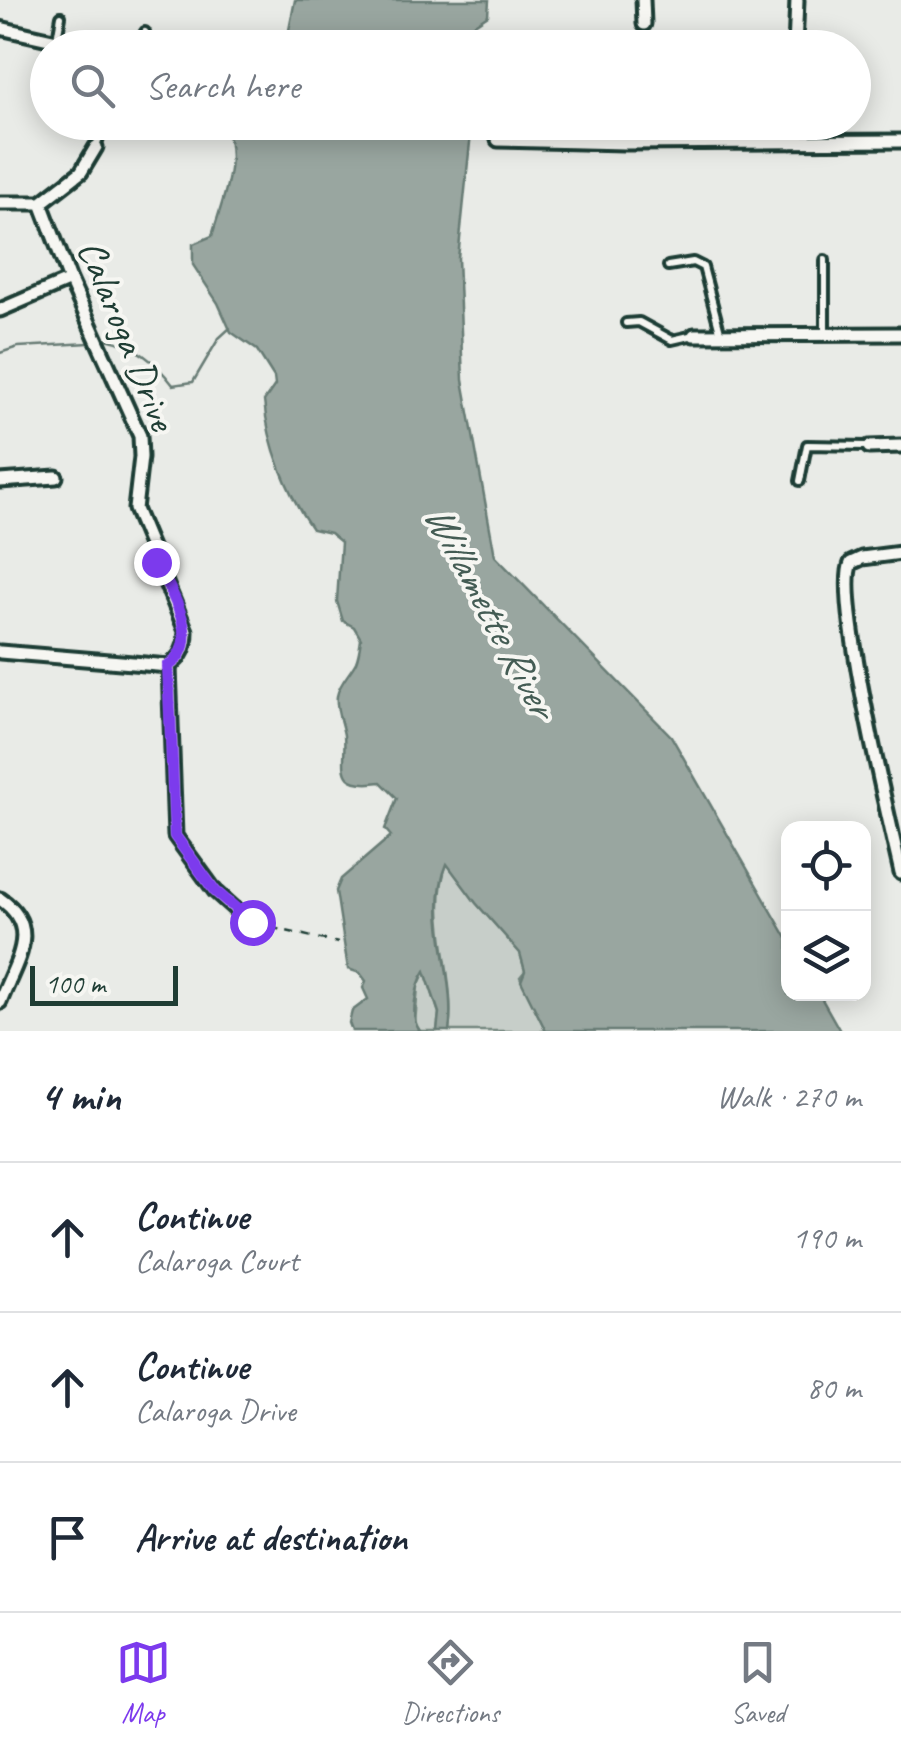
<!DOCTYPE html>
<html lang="en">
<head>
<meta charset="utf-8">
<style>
	body { margin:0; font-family:Caveat,sans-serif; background:#f2f2f3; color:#1f2937 }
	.controls { position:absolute; right:30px; bottom:30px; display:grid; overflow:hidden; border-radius:20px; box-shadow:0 5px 25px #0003 }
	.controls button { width:90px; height:90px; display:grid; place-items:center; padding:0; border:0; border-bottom:2px solid #e0e1e3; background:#fff; color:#1f2937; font:50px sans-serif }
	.scale { position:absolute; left:30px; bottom:25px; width:148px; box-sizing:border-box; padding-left:10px; border:5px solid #1f3d34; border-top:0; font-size:28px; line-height:35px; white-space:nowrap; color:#1f3d34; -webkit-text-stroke:8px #f6f6f2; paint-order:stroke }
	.stop { position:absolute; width:30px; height:30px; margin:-22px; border:8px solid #7c3aed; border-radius:50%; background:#fff }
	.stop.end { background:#7c3aed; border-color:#fff; box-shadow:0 2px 10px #0008 }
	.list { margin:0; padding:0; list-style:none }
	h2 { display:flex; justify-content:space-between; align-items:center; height:130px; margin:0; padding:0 40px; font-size:42px }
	h2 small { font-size:32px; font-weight:400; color:#747a83 }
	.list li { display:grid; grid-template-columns:65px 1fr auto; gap:30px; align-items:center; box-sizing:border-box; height:150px; padding:0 40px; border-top:2px solid #e0e1e3 }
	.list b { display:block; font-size:38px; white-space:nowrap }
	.list p { margin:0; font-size:32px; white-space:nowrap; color:#747a83 }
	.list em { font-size:32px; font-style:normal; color:#747a83 }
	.icon { flex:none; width:55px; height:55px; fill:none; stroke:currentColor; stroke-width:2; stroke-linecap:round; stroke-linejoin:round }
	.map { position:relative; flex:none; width:901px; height:1031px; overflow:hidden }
	.search { position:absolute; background:#fff; box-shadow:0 5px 25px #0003; left:30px; right:30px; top:30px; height:110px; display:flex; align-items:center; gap:25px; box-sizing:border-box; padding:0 35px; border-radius:55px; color:#747a83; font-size:38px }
	.sheet { height:580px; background:#fff }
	nav { display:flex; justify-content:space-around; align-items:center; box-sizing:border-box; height:140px; border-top:2px solid #e0e1e3; background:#fff; font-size:28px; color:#747a83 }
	nav a { display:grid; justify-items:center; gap:5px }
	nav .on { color:#7c3aed }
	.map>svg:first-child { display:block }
	.green { fill:#c7cec9; stroke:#73867e; stroke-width:2.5 }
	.water { fill:#99a6a0; stroke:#687c75; stroke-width:2.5 }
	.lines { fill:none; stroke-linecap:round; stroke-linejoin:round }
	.stream { stroke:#687c75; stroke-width:2.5 }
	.lane-casing { stroke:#1f3d34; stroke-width:14 }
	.street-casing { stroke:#1f3d34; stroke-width:19 }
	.path { stroke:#1f3d34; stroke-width:2.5; stroke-dasharray:8 8; stroke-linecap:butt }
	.lane { stroke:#f6f6f2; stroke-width:6 }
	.street { stroke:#f6f6f2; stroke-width:11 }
	.route { stroke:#7c3aed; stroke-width:12 }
	.labels { text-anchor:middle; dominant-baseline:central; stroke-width:8; stroke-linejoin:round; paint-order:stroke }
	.street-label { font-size:40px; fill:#1f3d34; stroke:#f6f6f2 }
	.water-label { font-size:42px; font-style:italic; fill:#445c54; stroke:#f6f6f2 }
</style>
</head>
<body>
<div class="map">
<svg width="901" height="1031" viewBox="0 0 901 1031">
	<rect width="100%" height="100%" fill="#e9ebe7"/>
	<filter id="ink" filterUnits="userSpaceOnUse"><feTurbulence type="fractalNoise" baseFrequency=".01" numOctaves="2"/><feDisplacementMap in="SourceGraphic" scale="20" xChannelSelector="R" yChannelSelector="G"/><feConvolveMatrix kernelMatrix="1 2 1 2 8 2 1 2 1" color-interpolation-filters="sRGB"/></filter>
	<g filter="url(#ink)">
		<path class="green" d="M447,863L476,903L520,953L525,971L520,977L546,1031H449C457,974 427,918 447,863Z
			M425,971L439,1013L437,1031H420L415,1024L418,986Z"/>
		<path class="water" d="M295,0H489L488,15L470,27L463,47H281L287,40Z
			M223,123H472L458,258L463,380L495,556L671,736L788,940V994H819L840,1031H546L521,981L525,971L520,953L476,903L447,864C425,916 457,976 449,1031H437L439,1013L425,971C416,985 409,1017 420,1031H352L349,1023L352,1011L368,999L363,988L366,981L360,973L348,969L336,891L341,879L391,836L385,829L397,798L381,782C332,789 347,765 344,735C342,723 335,708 337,696C339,683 350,674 356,662C359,655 360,646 361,639L354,627L343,621L337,601L341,542L330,533L312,529C287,493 268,445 264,401L275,385L274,377L257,350L231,332L218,303L193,265V244L212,236C222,200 242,158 223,123Z"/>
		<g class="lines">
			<path class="stream" d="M106,339C135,345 155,361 173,385L193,382L219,338L230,328
				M0,353L18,347L90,343"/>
			<defs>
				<path id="lane" d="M57,39L61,16
					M137,48L145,32
					M96,146L105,122
					M825,260V333
					M668,266L693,262L703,267L721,335
					M626,323L639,322L672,340L694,335
					M800,481L807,445L867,446"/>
				<path id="street" d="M643,0L644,24
					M0,28L88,48
					M795,48L797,0
					M498,140L625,143L901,141
					M791,142L792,122
					M0,203H41
					M41,203L81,172L96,147
					M0,310L70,280
					M694,335L901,334
					M869,447L901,446
					M0,481L56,477
					M901,553L862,558L851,563C835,597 890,823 901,873
					M0,652L169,666C182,657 186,646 186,631L135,509L141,457L140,436L70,280L41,203
					M169,666L175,836L215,891L246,919
					M0,899C43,928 15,962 0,1002"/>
			</defs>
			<use href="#lane" class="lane-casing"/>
			<use href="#street" class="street-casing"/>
			<path class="path" d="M256,924L338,943"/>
			<use href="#lane" class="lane"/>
			<use href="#street" class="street"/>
		</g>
	</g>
	<g class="lines" filter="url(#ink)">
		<path class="route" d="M156,562C170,591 205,642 168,666L175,836L215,891L252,922"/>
	</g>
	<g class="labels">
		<g class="street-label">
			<text transform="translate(127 335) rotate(68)">Calaroga Drive</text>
		</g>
		<g class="water-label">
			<text transform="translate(490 610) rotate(62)">Willamette River</text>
		</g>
	</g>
</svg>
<div class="controls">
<button><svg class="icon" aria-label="locate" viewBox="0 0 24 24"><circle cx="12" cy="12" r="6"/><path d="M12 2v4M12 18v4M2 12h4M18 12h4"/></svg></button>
<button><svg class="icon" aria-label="layers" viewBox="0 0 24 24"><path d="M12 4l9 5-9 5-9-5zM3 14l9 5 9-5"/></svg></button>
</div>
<div class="scale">100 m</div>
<div class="stop" style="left:252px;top:922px"></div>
<div class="stop end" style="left:156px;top:562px"></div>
<div class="search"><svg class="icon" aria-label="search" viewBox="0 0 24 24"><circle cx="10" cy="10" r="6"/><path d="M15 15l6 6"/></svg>Search here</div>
</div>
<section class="sheet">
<h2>4 min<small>Walk · 270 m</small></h2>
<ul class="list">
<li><svg class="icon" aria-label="ahead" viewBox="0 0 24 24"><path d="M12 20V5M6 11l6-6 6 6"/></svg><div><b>Continue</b><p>Calaroga Court</p></div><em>190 m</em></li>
<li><svg class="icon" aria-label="ahead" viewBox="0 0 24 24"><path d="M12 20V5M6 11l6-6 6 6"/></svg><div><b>Continue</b><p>Calaroga Drive</p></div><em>80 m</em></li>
<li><svg class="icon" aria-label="arrive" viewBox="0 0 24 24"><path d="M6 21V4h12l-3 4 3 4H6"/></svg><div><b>Arrive at destination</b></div></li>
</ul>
</section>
<nav>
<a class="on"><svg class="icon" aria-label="map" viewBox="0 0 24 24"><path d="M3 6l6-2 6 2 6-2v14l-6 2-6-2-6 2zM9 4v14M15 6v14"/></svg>Map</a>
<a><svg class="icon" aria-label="directions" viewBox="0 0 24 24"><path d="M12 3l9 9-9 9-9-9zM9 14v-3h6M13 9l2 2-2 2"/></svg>Directions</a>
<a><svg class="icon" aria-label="saved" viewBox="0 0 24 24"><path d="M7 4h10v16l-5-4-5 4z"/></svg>Saved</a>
</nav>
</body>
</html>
